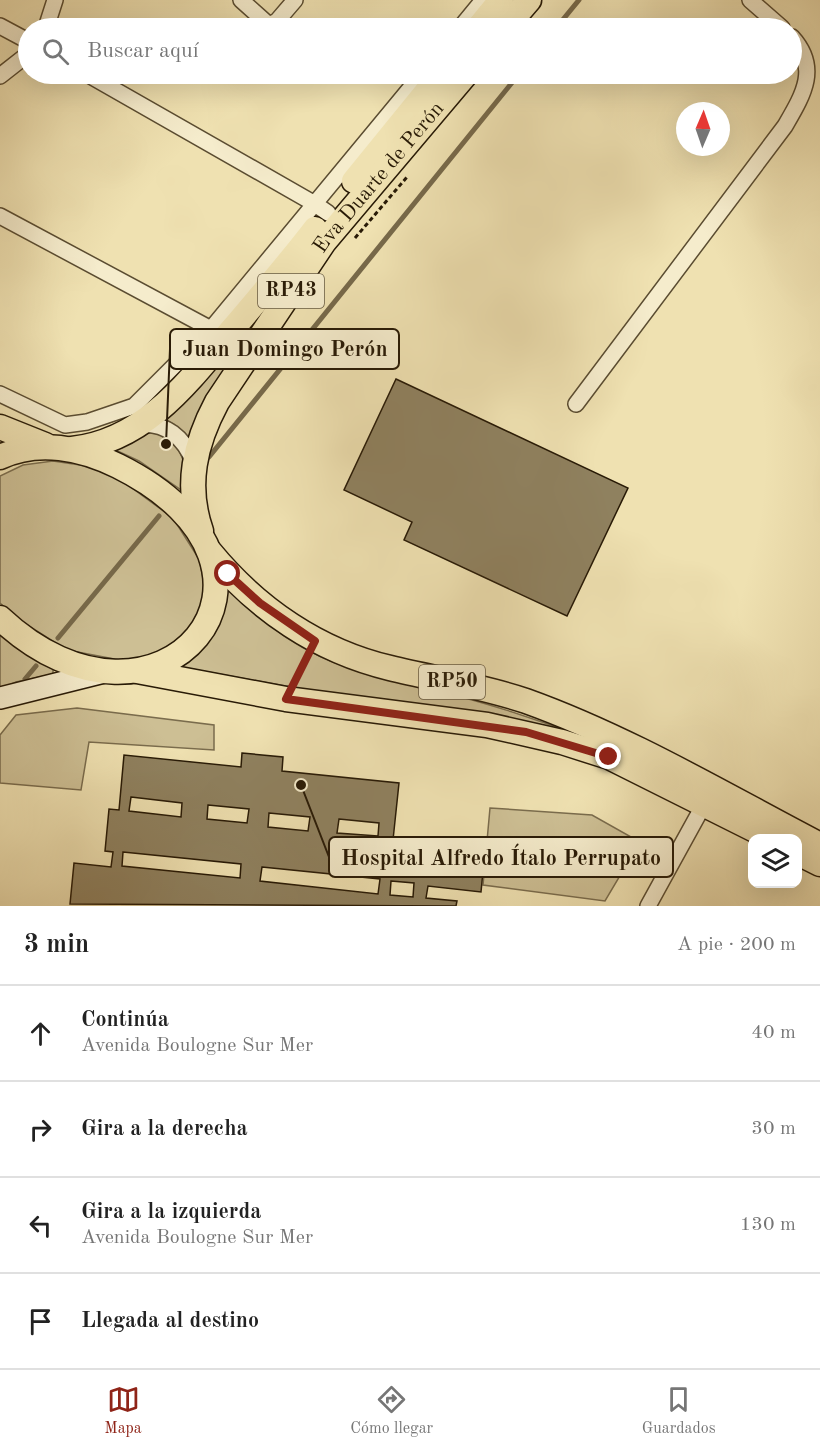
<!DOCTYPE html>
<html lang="es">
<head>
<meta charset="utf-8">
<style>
	body { margin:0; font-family:"Old Standard TT",serif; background:#f6f6f6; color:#222 }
	.controls { position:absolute; right:18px; bottom:18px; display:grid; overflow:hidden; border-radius:12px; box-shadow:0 6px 24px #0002 }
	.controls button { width:54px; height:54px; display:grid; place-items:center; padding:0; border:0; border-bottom:2px solid #e0e0e0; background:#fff; color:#222; font:30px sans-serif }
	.compass { position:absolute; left:676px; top:102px; width:54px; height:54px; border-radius:50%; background:#fff; box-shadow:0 6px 24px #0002; rotate:2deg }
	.stop { position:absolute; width:18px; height:18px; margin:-14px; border:4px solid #8f2418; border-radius:50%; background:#fff }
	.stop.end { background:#8f2418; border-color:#fff; box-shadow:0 2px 6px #0008 }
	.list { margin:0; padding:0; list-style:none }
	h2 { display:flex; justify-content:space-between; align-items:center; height:78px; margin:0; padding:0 24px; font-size:26px }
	h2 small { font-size:20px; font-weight:400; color:#767676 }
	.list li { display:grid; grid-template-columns:39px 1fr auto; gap:18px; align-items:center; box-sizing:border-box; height:96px; padding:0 24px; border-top:2px solid #e0e0e0 }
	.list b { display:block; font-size:22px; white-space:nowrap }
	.list p { margin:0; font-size:20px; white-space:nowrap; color:#767676 }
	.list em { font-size:20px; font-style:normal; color:#767676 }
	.icon { flex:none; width:33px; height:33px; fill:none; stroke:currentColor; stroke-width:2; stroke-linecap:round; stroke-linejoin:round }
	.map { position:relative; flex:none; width:820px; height:906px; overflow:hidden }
	.search { position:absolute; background:#fff; box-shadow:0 6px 24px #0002; left:18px; right:18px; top:18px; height:66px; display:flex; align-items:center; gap:15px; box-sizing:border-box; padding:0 21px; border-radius:33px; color:#767676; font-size:22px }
	.sheet { height:462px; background:#fff }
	nav { display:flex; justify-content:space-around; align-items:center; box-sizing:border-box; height:84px; border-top:2px solid #e0e0e0; background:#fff; font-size:16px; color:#767676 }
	nav a { display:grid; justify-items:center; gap:3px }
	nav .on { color:#8f2418 }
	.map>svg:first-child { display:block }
	.green { fill:#cdbf94; stroke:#7a6c4d; stroke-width:1.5 }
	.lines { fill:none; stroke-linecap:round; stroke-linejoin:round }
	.stream { stroke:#77694a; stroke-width:5 }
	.building { fill:#8f815f; stroke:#281a06; stroke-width:1.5; fill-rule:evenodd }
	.street-casing { stroke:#5a4c31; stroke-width:18 }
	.secondary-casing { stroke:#281a06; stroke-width:24 }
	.primary-casing { stroke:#281a06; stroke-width:27 }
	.path { stroke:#281a06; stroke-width:3; stroke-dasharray:4.5 3; stroke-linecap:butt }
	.street { stroke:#f5eccc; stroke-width:15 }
	.secondary { stroke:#f5eccc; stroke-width:21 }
	.primary { stroke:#efe1b1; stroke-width:24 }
	.route { stroke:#8f2418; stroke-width:8 }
	.labels { text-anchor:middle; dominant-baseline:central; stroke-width:6; stroke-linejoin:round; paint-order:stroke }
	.shield { fill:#f5eccc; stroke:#665941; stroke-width:1.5 }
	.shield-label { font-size:20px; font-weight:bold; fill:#281a06 }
	.street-label { font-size:21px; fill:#281a06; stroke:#f5eccc }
	.leader { fill:none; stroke:#281a06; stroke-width:2 }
	.callout-dot { fill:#281a06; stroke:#f5eccc; stroke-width:2 }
	.callout { fill:#f5eccc; stroke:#281a06; stroke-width:2 }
	.callout-label { font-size:22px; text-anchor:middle; font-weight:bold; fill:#281a06 }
</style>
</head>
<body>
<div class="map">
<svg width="820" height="906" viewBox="0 0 820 906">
	<rect width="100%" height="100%" fill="#efe1b1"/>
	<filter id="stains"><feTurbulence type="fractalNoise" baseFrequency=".00333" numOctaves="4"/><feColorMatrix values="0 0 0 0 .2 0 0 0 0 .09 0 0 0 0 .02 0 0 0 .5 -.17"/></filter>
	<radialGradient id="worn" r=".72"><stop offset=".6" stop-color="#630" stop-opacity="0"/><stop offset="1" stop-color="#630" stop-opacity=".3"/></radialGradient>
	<path class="green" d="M243,332L249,337L190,440L174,424L163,418Z
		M153,431C187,447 184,461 187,494L139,461L111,448L142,433Z
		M53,461L87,466L117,477L173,518L199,559L205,587L196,622L172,649L130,662L67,650L16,618L0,603V476L23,465Z
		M232,589C295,661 352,670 440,692C485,702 528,717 571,732L570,738L181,667C208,648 223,625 226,592Z
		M0,634L53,669V674L16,682L0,689Z
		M77,708L214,725V750L89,742L81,790L0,783V735L16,715Z
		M490,808L592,815L640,842L605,901L483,885Z"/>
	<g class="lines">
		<path class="stream" d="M556,28L579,0
			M209,457L519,74
			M58,638L159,516
			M25,679L36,666"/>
	</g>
	<path class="building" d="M396,379L628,488L567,616L404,540L412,522L344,490Z
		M242,753L283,757L282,771L399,783L393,840L485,850L481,892L428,886L426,898L457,901L456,906L70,904L74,863L111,867L113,852L105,851L109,809L119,810L124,755L241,767ZM131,797L182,803L181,817L129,811ZM208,805L249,809L247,823L207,819ZM269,813L310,817L308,831L268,827ZM339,819L379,823L378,836L337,833ZM123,852L241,864L240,878L122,866ZM262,867L380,879L378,894L260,881ZM391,881L414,883L413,897L390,895Z"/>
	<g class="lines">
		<defs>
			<path id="street" d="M241,0L269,25L277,21L295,0
				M750,0L782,28
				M0,26L28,41
				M46,28L55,0
				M460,28L483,0
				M87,74L315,204L328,213
				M0,76L28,54
				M0,216L211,329
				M0,394L65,425L87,422L134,406L211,329L422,74
				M576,404L785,126C803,95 820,68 792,37
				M138,425C165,421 185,438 194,463
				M648,906L708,797"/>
			<path id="secondary" d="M0,698L108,671"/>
			<g id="primary">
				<path d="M478,28L501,0"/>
				<path d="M505,28L529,0"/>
				<path d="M354,181L441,74"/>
				<path d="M0,427L45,445"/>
				<path d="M72,449C144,441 187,384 230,332C259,298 288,264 315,229"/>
				<path d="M0,457C38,439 82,448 118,466C327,570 159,767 0,618"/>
				<path id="s1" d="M201,531C185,485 195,443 217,402L324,242L466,74"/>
				<path d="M210,552C257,609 318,651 390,668C435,679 482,686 526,701C629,738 724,795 820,845"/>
				<path d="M137,671L286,699L487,725L562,742L609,757L771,838"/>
				<path d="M798,853L820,864"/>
			</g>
		</defs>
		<use href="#street" class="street-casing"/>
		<use href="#secondary" class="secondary-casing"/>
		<use href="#primary" class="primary-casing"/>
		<path class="path" d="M485,81L491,74
			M355,238L407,177
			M295,681L307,658"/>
		<use href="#street" class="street"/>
		<use href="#secondary" class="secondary"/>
		<use href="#primary" class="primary"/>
	</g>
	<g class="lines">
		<path class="route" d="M228,574L260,603L315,641L286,699L526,732L609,757"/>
	</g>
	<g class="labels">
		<g class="shield">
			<rect x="258" y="274" width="66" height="34" rx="4.5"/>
			<rect x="419" y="665" width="66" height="34" rx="4.5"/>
		</g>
		<g class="shield-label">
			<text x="291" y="291">RP43</text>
			<text x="452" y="682">RP50</text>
		</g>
		<g class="street-label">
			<text stroke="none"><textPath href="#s1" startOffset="411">Eva Duarte de Perón</textPath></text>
		</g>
	</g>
	<path class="leader" d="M166 444L170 349M301 785L329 857"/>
	<g class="callout-dot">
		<circle cx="166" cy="444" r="6"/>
		<circle cx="301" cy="785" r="6"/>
	</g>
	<g class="callout">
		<rect x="170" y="329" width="229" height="40" rx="6"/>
		<rect x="329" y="837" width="344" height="40" rx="6"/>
	</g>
	<g class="callout-label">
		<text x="285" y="356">Juan Domingo Perón</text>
		<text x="501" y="865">Hospital Alfredo Ítalo Perrupato</text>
	</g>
	<rect width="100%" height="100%" filter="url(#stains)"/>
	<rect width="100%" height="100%" fill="url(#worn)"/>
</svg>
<div class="controls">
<button><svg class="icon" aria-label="layers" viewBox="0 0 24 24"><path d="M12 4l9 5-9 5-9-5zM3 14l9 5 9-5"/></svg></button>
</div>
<svg class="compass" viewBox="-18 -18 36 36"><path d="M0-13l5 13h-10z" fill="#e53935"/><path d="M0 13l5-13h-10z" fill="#767676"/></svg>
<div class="stop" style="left:228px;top:574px"></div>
<div class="stop end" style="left:609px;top:757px"></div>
<div class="search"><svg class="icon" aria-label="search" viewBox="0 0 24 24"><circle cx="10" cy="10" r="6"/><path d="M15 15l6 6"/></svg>Buscar aquí</div>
</div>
<section class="sheet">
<h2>3 min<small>A pie · 200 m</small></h2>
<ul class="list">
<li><svg class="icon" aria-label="ahead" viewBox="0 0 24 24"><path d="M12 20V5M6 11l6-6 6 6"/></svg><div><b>Continúa</b><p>Avenida Boulogne Sur Mer</p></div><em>40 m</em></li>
<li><svg class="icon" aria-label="right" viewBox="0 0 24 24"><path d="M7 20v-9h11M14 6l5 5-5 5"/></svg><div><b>Gira a la derecha</b></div><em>30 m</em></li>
<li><svg class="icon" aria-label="left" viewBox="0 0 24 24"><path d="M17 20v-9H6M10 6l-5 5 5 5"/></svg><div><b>Gira a la izquierda</b><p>Avenida Boulogne Sur Mer</p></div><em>130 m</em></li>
<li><svg class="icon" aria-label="arrive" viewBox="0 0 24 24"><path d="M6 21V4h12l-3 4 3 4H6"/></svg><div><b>Llegada al destino</b></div></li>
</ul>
</section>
<nav>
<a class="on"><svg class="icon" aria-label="map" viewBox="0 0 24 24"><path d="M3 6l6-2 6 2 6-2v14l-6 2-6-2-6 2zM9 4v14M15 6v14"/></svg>Mapa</a>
<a><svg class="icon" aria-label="directions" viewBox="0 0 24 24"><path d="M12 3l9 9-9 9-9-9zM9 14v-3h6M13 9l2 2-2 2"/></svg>Cómo llegar</a>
<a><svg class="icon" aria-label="saved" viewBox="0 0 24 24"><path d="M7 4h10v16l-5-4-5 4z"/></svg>Guardados</a>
</nav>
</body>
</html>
